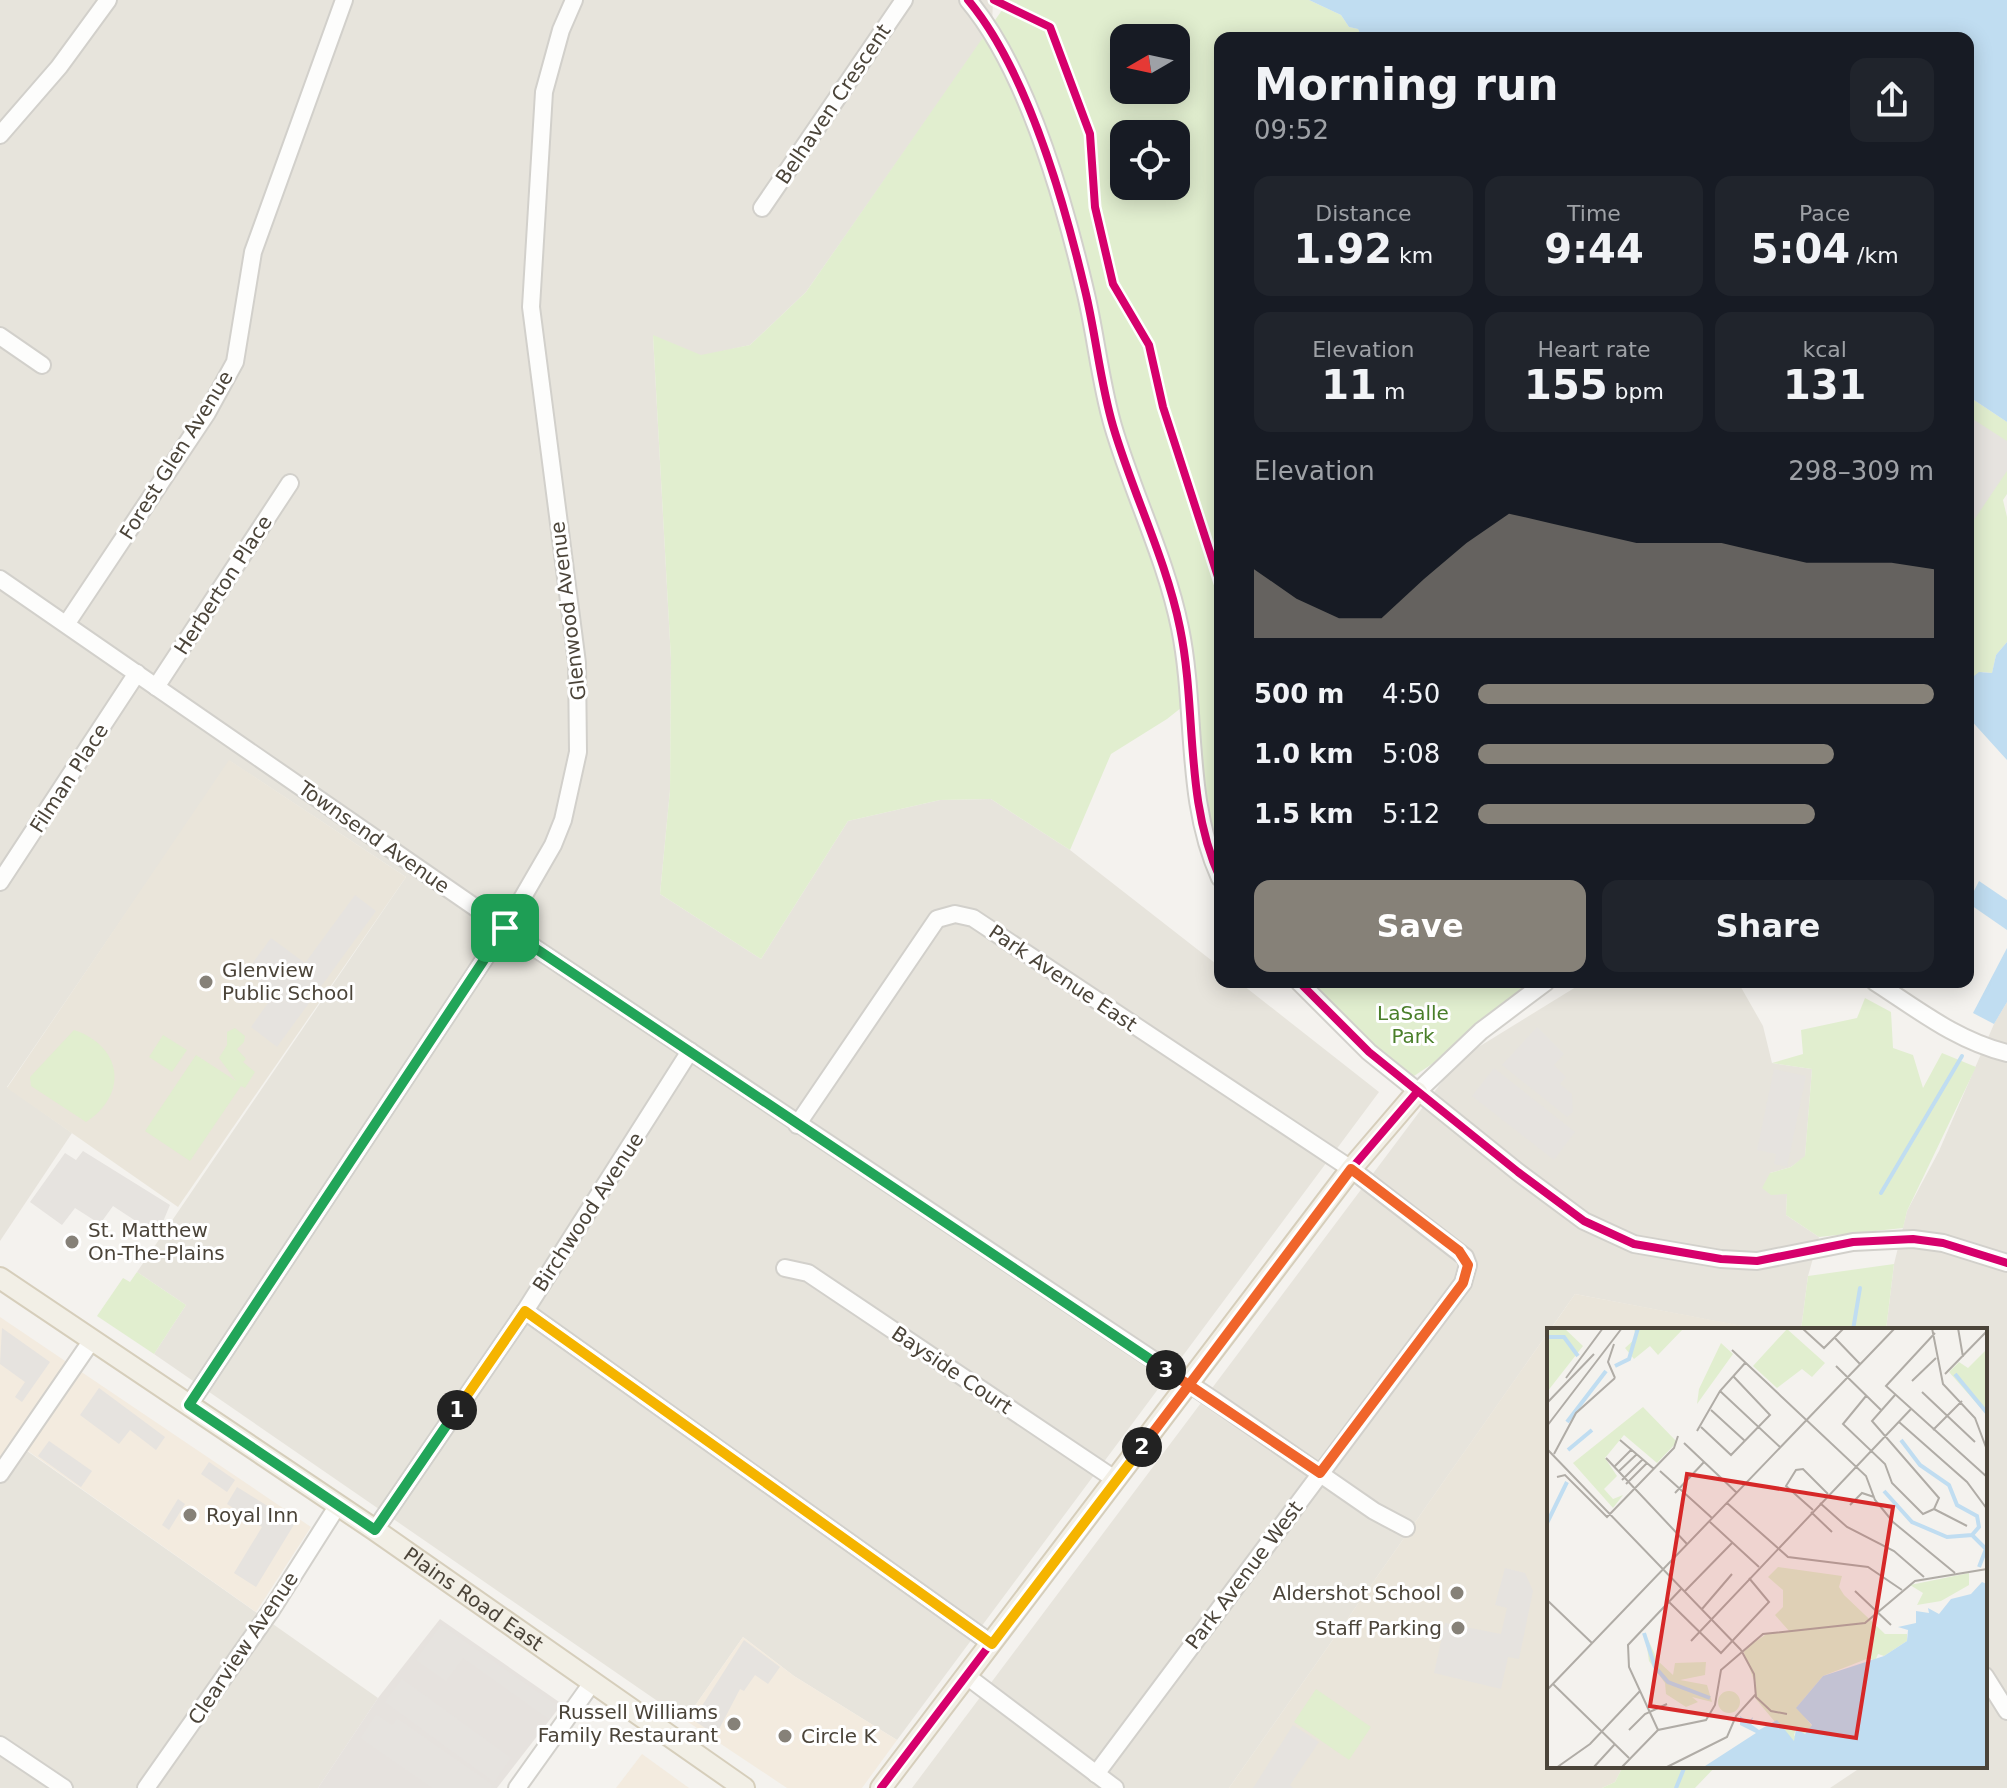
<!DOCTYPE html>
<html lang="en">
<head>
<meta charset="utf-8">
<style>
  body { margin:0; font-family:"DejaVu Sans",sans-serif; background:#20242c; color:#f1f3f6; height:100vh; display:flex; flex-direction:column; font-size:30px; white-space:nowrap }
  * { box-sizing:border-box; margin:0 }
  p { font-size:26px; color:#9ea1a6 }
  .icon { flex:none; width:44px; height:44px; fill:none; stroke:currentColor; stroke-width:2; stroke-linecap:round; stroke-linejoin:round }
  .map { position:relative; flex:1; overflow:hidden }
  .details { position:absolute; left:1214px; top:32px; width:760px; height:956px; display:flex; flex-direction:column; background:#171b24; border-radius:16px; box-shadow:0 4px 20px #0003 }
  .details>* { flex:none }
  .needle { width:52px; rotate:261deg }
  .controls { position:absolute; left:1110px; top:24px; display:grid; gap:16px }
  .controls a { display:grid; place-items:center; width:80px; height:80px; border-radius:16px; background:#171b24; box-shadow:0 4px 20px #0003; font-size:40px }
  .pin { position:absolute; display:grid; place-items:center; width:68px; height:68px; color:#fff; margin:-34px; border-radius:16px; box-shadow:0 4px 12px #0006 }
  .km { position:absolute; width:40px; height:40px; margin:-20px; border-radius:50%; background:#222; color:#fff; font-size:22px; line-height:40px; text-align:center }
  .round { display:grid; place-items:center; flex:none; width:84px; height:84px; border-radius:16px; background:#20242c }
  .summary { display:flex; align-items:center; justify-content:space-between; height:136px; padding:0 40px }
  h1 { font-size:44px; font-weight:700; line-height:60px }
  .figures { display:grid; grid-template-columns:repeat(3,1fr); gap:12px; height:136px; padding:8px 40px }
  .figures div { display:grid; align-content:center; border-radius:16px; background:#20242c; text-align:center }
  .figures b { font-size:40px; font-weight:700 }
  .figures small { font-size:22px; font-weight:400 }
  .figures p { font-size:22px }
  .chart { height:224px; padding:16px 40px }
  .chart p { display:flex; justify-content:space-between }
  .chart svg { width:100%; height:144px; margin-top:8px; fill:#868178; opacity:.7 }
  .button { display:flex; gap:16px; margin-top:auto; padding:16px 40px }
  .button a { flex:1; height:92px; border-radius:16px; background:#868178; color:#fff; font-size:32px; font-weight:700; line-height:92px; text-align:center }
  .button a+a { background:#20242c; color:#f1f3f6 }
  ul { padding:0 40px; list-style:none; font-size:26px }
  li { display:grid; grid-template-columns:128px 96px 1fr; align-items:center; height:60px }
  li i { height:20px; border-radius:10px; background:#868178 }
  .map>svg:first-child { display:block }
  .residential { fill:#e7e4dc }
  .commercial { fill:#f3ebdf }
  .industrial { fill:#e6e2de }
  .education { fill:#eae5da }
  .green { fill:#e1eecf; fill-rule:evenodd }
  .parking { fill:#e6e3df }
  .water { fill:#c0ddf1 }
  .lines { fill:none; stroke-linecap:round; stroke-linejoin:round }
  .stream { stroke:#c0ddf1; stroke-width:4 }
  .minor-casing { stroke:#d2d0cb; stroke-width:20 }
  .major-casing { stroke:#d6cebb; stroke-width:24 }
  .minor { stroke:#fdfdfc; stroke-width:16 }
  .major { stroke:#f2efe6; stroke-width:20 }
  .cycleway-casing { stroke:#fff; stroke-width:13 }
  .cycleway { stroke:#d6006c; stroke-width:8 }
  .split-1-casing { stroke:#fff; stroke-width:16 }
  .split-2-casing { stroke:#fff; stroke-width:16 }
  .split-3-casing { stroke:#fff; stroke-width:16 }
  .split-4-casing { stroke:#fff; stroke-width:16 }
  .split-1 { stroke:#22a559; stroke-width:10 }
  .split-2 { stroke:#f5b400; stroke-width:10 }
  .split-3 { stroke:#f0652b; stroke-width:10 }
  .split-4 { stroke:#22a559; stroke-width:10 }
  .poi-dot { fill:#868178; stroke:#fff; stroke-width:3 }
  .labels { text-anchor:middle; stroke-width:6; stroke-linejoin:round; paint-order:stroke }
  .street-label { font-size:20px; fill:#4b4439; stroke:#fff }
  .poi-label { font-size:20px; fill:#4b4439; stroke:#fff; text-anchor:start }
  .park-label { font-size:20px; fill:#4a7f2a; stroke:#fff }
  .inset-river { fill:none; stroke:#c0ddf1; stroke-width:4 }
  .inset-road { fill:none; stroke:#b0aca6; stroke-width:2 }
  .view { fill:#d62828; fill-opacity:0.15; stroke:#d62828; stroke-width:4 }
  .inset-edge { fill:none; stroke:#4b4439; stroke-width:4 }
</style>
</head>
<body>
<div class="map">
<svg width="2007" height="1788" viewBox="0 0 2007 1788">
  <rect width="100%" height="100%" fill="#f4f2ee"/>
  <!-- residential -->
  <g class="residential">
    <path d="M0 0H993L992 26 806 292 750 345 701 356 653 336 671 659 670 790 660 894 761 959 848 821 940 800 991 799 1070 850 1220 967V982H1239L1379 1092 897 1740 794 1676 743 1637 685 1720 154 1354 186 1305 137 1272 406 877 230 761 7 1087 72 1133 0 1241Z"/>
    <path d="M1584 982H1738L1763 1026 1772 1063 1812 1069 1805 1157 1791 1167 1770 1173 1787 1194 1786 1215 1819 1237 1808 1276 1801 1330H1762L1575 1294 1229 1788H912L1459 1059Z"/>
    <path d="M2007 1002V1788H1830L1863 1766H1985V1330H1886L1894 1264 1907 1211 1939 1151 1994 1024Z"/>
    <path d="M27 1451 378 1698 318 1788H0V1469Z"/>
  </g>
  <!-- commercial -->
  <g class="commercial">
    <path d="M0 1317 311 1527 256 1612 28 1451 11 1475 0 1469Z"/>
    <path d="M743 1637 794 1676 897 1740 862 1788H787L685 1720Z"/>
    <path d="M642 1754 689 1788H616Z"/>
  </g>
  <!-- industrial -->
  <path class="industrial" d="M440 1619 562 1704 497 1788H318L378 1698Z"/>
  <!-- education -->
  <g class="education">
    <path d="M229 760 406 877 178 1207 7 1088Z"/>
    <path d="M1575 1294 1754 1328V1330H1550Z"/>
    <path d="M1549 1331V1766H1623L1615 1782 1602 1788H1229Z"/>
  </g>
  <!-- green -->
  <g class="green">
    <path d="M1009 0H1309L1341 15 1349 27 1358 29 1362 38H1220V860L1206 806 1196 696 1167 719 1111 754 1070 850 991 799 940 800 848 821 761 959 660 894 670 790 671 659 653 335 701 355 750 345 806 292ZM1124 38H1176V90H1124ZM1124 134H1176V186H1124Z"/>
    <path d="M1968 396 2007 422V494L2003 500 2007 517V642L1996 655 1992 673 1983 672 1968 681Z"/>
    <path d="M1311 982H1534L1441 1058 1414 1076 1373 1048Z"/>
    <path d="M1865 998 1891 1012 1893 1048 1913 1055 1923 1088 1942 1053 1976 1067 1907 1211 1903 1228 1819 1237 1786 1215 1787 1194 1771 1195 1762 1188 1770 1173 1791 1167 1805 1156 1812 1069 1772 1063 1803 1054 1801 1030 1857 1018Z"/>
    <path d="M235 1028 245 1036 244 1042 237 1049 246 1059 243 1062 255 1072 245 1088 241 1086 190 1161 145 1131 196 1055 236 1081 219 1058 227 1045V1032Z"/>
    <path d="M74 1030C122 1046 129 1094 86 1122L31 1086 30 1077Z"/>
    <path d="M163 1035 187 1050 172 1072 149 1057Z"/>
    <path d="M1894 1264 1886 1330H1801L1808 1276Z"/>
    <path d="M137 1272 186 1305 154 1354 97 1316 123 1278 130 1282Z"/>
    <path d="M1316 1689 1371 1727 1349 1760 1294 1722Z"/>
    <path d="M1623 1766H1716L1695 1788H1602L1615 1782Z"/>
  </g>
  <!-- parking -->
  <g class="parking">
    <path d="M1968 416 2007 441V471L1970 526Z"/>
    <path d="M355 895 376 911 277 1047 251 1027 275 993 246 972 271 938 305 963Z"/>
    <path d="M1537 1027 1564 1054 1554 1065 1566 1077 1560 1084 1572 1094 1573 1112 1567 1117 1502 1065Z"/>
    <path d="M1494 1068 1575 1132 1554 1160 1472 1096Z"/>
    <path d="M1774 1069 1806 1076 1787 1167 1774 1164 1776 1154 1757 1150Z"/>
    <path d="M83 1151 170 1205 162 1224 155 1225 151 1231 113 1206 100 1224 75 1208 62 1225 30 1202 65 1153 76 1160Z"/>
    <path d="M2 1328 50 1362 22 1402 15 1397 25 1382 0 1364Z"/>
    <path d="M99 1388 165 1437 156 1450 130 1430 119 1444 80 1415Z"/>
    <path d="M49 1441 92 1471 81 1487 38 1456Z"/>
    <path d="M209 1462 235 1480 227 1492 201 1474Z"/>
    <path d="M237 1487 295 1523 256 1587 234 1573 262 1527 227 1504Z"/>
    <path d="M178 1499 185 1504 169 1530 162 1525Z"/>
    <path d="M1505 1568 1525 1573 1533 1591 1519 1659 1508 1657 1501 1689 1434 1673 1445 1623 1501 1634 1507 1608 1495 1605Z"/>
    <path d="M441 1625 558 1706 549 1719 463 1658 446 1681 416 1660Z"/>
    <path d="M744 1640 780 1667 768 1684 755 1675 744 1691 740 1689 716 1735 693 1720Z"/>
    <path d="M402 1679 511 1758 494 1782 385 1702Z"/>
    <path d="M376 1714 392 1725 397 1718 493 1785 491 1788H432L360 1738Z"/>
    <path d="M1293 1725 1319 1742 1290 1785 1293 1788H1253Z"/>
  </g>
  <!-- water -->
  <g class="water">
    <path d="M1309 0H2007V422L1968 396V38H1362L1358 29 1349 27 1341 15Z"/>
    <path d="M2007 642V760L1968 717V681L1979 672 1992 673 1996 655Z"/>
    <path d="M1979 881 2007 900V930L1968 903Z"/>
    <path d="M2007 948V1002L1994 1024 1973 1013Z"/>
  </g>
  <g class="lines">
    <!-- stream -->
    <g class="stream">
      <path d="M1881 1193 1962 1056"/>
      <path d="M1853 1330 1860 1288"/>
      <path d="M1676 1788 1685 1766"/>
    </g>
    <!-- minor casing -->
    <g class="minor-casing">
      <g id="minor">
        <path d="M968 0C1027 70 1064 201 1085 290 1096 335 1100 382 1113 426 1133 494 1166 559 1180 628 1197 711 1184 799 1220 878"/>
        <path d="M0 135 59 67 108 0"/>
        <path d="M762 208 904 0"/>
        <path d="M0 336 42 365"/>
        <path d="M0 579 505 928 1215 1401 1374 1511 1406 1528"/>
        <path d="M67 623 207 413 235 362 253 252 344 0"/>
        <path d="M156 687 290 483"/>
        <path d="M0 882 137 673"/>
        <path d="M1299 982 1369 1052 1518 1172 1584 1221 1634 1244 1721 1259 1757 1261 1853 1242 1913 1239 1943 1243 2007 1263"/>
        <path d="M1875 982C1917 1009 1957 1041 2007 1053"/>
        <path d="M1417 1092 1481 1031 1546 982"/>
        <path d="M797 1125 937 919 955 914 973 918 1351 1169 1465 1257 1468 1265 1463 1283 1096 1774"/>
        <path d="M785 1268 808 1273 1116 1480"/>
        <path d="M525 1311 992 1644"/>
        <path d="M189 1405 505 928 553 845 563 820 578 752 577 663 531 307 544 92 561 30 574 0"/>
        <path d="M0 1474 92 1340"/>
        <path d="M375 1530 525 1311 690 1051"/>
        <path d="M1985 1676 2007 1711"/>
        <path d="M968 1677 1115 1788"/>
        <path d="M0 1745 64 1788"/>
        <path d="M146 1788 272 1609 338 1505"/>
        <path d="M517 1788 592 1683"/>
      </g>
    </g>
    <!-- major casing -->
    <g class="major-casing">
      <g id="major">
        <path id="s1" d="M0 1278 375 1530 744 1788"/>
        <path d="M881 1788 1351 1169 1417 1092"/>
      </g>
    </g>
    <!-- minor -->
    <use href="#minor" class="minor"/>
    <!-- major -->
    <use href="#major" class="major"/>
    <!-- cycleway casing -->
    <g class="cycleway-casing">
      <g id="cycleway">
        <path d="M968 0C1027 70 1064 201 1085 290 1096 335 1100 382 1113 426 1133 494 1166 559 1180 628 1197 711 1184 799 1220 878"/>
        <path d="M994 0 1050 27 1090 134 1095 207 1113 284 1149 345 1163 407 1220 583"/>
        <path d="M1299 982 1369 1052 1518 1172 1584 1221 1634 1244 1721 1259 1757 1261 1853 1242 1913 1239 1943 1243 2007 1263"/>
        <path d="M881 1788 1351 1169 1417 1092"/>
      </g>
    </g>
    <!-- cycleway -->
    <use href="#cycleway" class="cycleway"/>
  </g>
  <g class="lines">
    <!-- split-1 casing -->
    <g class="split-1-casing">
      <path id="split-1" d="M457 1410 375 1530 189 1405 505 928"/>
    </g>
    <!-- split-2 casing -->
    <g class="split-2-casing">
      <path id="split-2" d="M457 1410 525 1311 992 1644 1142 1447"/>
    </g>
    <!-- split-3 casing -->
    <g class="split-3-casing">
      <path id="split-3" d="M1142 1447 1189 1385 1320 1473 1463 1283 1468 1265 1459 1251 1351 1169 1189 1385 1166 1370"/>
    </g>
    <!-- split-4 casing -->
    <g class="split-4-casing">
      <path id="split-4" d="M505 928 1166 1370"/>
    </g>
    <!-- split-1 -->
    <use href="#split-1" class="split-1"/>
    <!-- split-2 -->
    <use href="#split-2" class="split-2"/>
    <!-- split-3 -->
    <use href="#split-3" class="split-3"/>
    <!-- split-4 -->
    <use href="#split-4" class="split-4"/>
  </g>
  <!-- markers -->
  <g class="poi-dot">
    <circle cx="206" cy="982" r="8"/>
    <circle cx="72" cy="1242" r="8"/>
    <circle cx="190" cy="1515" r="8"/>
    <circle cx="1457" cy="1593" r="8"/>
    <circle cx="1458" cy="1628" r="8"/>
    <circle cx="734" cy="1724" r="8"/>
    <circle cx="785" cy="1736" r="8"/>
  </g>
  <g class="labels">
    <!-- street labels -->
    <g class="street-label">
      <text transform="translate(833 104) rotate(-56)" y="7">Belhaven Crescent</text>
      <text transform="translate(176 455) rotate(-58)" y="7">Forest Glen Avenue</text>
      <text transform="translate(223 585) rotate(-57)" y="7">Herberton Place</text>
      <text transform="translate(568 611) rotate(-97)" y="7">Glenwood Avenue</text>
      <text transform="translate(69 778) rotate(-57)" y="7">Filman Place</text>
      <text transform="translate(374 837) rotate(35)" y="7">Townsend Avenue</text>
      <text transform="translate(1063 978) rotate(34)" y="7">Park Avenue East</text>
      <text transform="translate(588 1212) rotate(-57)" y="7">Birchwood Avenue</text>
      <text transform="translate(952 1370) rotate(34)" y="7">Bayside Court</text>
      <text transform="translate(1244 1575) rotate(-53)" y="7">Park Avenue West</text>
      <text dy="7" stroke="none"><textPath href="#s1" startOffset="572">Plains Road East</textPath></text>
      <text transform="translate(243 1648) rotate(-56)" y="7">Clearview Avenue</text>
    </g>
    <!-- poi labels -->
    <g class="poi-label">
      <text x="222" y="977">Glenview<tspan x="222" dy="23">Public School</tspan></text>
      <text x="88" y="1237">St. Matthew<tspan x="88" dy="23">On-The-Plains</tspan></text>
      <text x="206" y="1522">Royal Inn</text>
      <text x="1441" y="1600" text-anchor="end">Aldershot School</text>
      <text x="1442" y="1635" text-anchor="end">Staff Parking</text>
      <text x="718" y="1719" text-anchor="end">Russell Williams<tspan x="718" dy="23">Family Restaurant</tspan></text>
      <text x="801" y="1743">Circle K</text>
    </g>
    <!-- park labels -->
    <g class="park-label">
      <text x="1413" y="1020">LaSalle<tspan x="1413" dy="23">Park</tspan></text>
    </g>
  </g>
  <!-- overview -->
  <g transform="translate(1547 1328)">
    <rect width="440" height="440" fill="#f4f2ee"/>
    <path d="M0 0H17L36 18 0 64ZM87 0H137L111 27 103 18 87 31 78 20 89 10ZM240 1 278 35 265 49 255 41 230 60 206 38ZM174 15 186 26 150 76 152 61ZM440 21V87L402 44 412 34 421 40ZM96 79 130 114 110 135 77 107 58 130 70 148 57 161 66 171 76 167 66 180 26 135ZM231 239 295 248 292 259 297 267 338 306H360V313L337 328 331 326 328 333 322 330 276 348 250 379 265 398 257 406 249 401 247 407 266 431 258 430 208 370 209 358 196 322 221 305 243 304 228 287 236 279V262L221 249ZM422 245V257L394 273 370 277 376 265 363 257ZM98 305 111 333 126 347 128 335 159 334 158 347 133 352 160 357 165 374 145 369 151 374 139 379 119 366 118 355 102 333ZM171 374a11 11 0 1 1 22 0a11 11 0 1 1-22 0Z" fill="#e1eecf"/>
    <path d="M435 254 440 256V440H155L209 405 193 397V388L201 394 206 389 204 396 212 402 230 392 247 413 249 401 258 406 265 397 249 380 276 348 337 328 360 313 361 302 351 299 369 295V283L382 285 381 280 392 286 404 271 424 266Z" fill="#c0ddf1"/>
    <path class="inset-river" d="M0 9H17L31 28M68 38 82 31 91 0M408 46 440 85M20 94 59 43M21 122 45 102M337 163 365 194 400 209 425 207 432 199 430 188 410 177 402 157 373 137 354 112M0 195 20 154M426 208 439 221 432 239M97 305 108 339 121 354 163 370"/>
    <path class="inset-road" d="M255 0 277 20 297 0M385 0 396 56 428 90 440 122M411 0 416 29M388 5 339 58 440 149M288 10 313 36M67 16 61 34 68 50M185 22 319 148 328 172 346 194 408 245M289 38 334 82M398 46 440 3M19 50 56 0M365 53 389 30M173 63 233 119M375 64 428 114M348 67 325 93 392 170 387 181M319 68 296 96 338 136 345 155 376 186 387 181M0 75 47 26M164 82 198 113M352 94 420 154 440 181M0 98 75 0M154 99 184 127 223 87 186 48M386 102 415 73M150 103 173 63 199 34M73 112 107 141M137 115 190 165M0 121 194 322M7 126 29 85 68 50M59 130 140 216M68 138 85 121M113 143 165 190M71 144 90 126M10 149 18 147 60 189 127 120 131 108M75 152 96 131M79 156 100 135M128 165 157 134M180 175 241 229 321 239 355 262M273 175 300 199 347 223 377 249M303 177 315 165 327 169M387 181 420 198M266 182 239 158 249 142 256 141 281 166M264 184 285 204M163 194 212 239M138 263 185 215M308 263 344 297M0 272 45 315M121 273 174 325 222 274 202 250M155 281 185 246M144 313 364 81M194 322 207 346 209 369 224 383 240 386M6 356 82 430M0 362 348 0M82 402 98 386 120 376M111 402 82 339 81 317 135 260M9 440 43 416 93 363M46 440 68 416M74 440 111 402 159 392 168 377 174 342 216 306 318 295 368 253 440 241M118 440 180 409 189 388 209 366"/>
    <path class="view" d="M140 146 346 179 309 410 103 378Z"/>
    <rect width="440" height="440" class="inset-edge"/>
  </g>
</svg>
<div class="controls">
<a><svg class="needle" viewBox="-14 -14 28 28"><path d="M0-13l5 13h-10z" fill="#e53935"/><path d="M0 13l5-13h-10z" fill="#9ea1a6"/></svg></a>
<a><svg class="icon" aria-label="locate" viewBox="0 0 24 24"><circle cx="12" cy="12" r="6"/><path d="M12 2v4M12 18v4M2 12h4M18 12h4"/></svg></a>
</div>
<div class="pin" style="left:505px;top:928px;background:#1e9e55"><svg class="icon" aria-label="arrive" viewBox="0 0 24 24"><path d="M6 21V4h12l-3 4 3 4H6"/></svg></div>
<b class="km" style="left:457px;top:1410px">1</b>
<b class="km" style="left:1142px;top:1447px">2</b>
<b class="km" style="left:1166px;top:1370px">3</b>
<section class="details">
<div class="summary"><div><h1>Morning run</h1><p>09:52</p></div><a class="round"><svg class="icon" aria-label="share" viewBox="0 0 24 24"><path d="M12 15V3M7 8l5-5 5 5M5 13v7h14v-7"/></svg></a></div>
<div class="figures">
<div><p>Distance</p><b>1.92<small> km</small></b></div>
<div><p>Time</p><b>9:44</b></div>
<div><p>Pace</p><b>5:04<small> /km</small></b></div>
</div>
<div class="figures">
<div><p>Elevation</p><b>11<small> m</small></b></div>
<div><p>Heart rate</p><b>155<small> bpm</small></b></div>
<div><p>kcal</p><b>131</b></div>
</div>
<div class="chart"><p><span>Elevation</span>298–309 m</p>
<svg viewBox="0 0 160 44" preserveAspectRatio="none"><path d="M0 44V23L10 32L20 38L30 38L40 26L50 15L60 6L70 9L80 12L90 15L100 15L110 15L120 18L130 21L140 21L150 21L160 23V44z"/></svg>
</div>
<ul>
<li><b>500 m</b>4:50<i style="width:100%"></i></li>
<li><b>1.0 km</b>5:08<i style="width:78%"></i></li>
<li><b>1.5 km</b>5:12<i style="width:74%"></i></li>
</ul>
<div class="button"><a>Save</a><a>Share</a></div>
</section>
</div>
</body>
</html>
